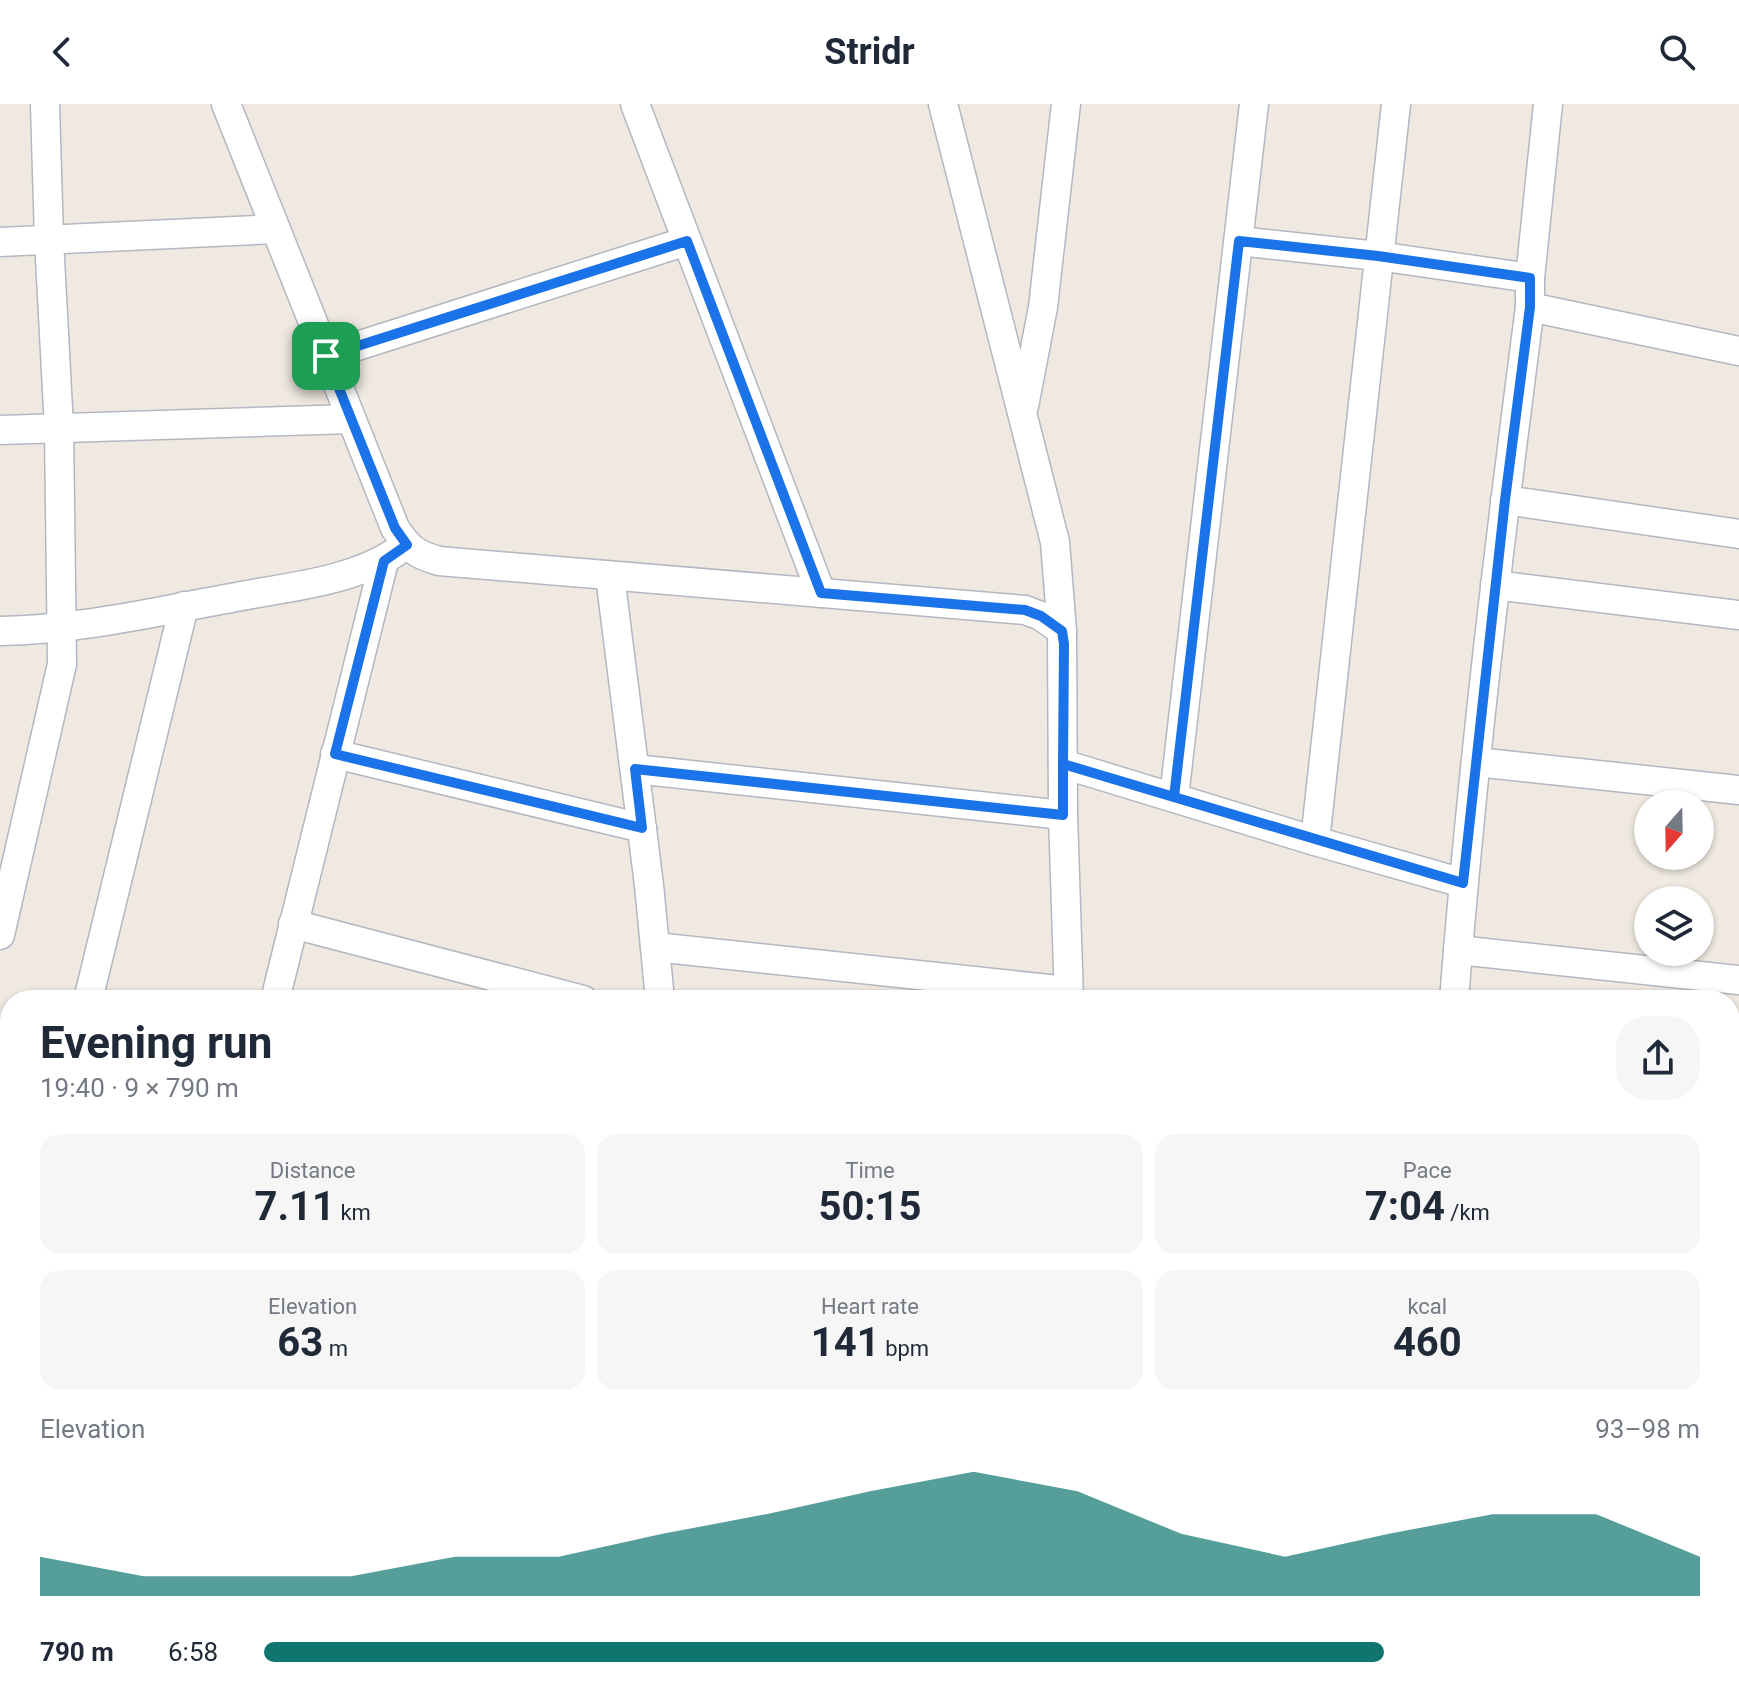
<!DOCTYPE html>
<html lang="en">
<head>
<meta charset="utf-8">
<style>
  body { margin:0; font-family:Roboto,sans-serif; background:#f6f6f7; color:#1f2937; height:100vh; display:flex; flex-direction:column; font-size:30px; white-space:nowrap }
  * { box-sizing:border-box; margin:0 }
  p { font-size:26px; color:#747a83 }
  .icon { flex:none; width:44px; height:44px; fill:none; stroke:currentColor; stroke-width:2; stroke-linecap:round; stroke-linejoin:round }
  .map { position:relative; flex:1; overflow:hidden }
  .sheet { position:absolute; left:0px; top:886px; width:1740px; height:710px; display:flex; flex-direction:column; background:#fff; border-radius:32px 32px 0 0; box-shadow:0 2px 6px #0004 }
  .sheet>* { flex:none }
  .needle { width:52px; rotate:200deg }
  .tools { position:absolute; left:1634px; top:686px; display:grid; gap:16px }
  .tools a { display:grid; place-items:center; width:80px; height:80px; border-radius:50%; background:#fff; box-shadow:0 2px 6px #0004; font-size:40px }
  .pin { position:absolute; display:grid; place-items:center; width:68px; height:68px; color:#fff; margin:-34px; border-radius:16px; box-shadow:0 4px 12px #0006 }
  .round { display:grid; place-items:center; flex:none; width:84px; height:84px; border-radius:32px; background:#f6f6f7 }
  .overview { display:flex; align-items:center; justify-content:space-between; height:136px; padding:0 40px }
  h1 { font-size:44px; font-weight:700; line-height:60px }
  .figures { display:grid; grid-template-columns:repeat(3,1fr); gap:12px; height:136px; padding:8px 40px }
  .figures div { display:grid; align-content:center; border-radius:20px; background:#f6f6f7; text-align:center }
  .figures b { font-size:40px; font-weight:700 }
  .figures small { font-size:22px; font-weight:400 }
  .figures p { font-size:22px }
  .chart { height:224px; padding:16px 40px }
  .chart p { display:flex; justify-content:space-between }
  .chart svg { width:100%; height:144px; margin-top:8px; fill:#0f766e; opacity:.7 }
  ul { padding:0 40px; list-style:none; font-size:26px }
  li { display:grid; grid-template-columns:128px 96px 1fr; align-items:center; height:60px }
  li i { height:20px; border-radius:10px; background:#0f766e }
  header { display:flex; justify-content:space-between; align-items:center; height:104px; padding:0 40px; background:#fff; font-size:36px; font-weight:700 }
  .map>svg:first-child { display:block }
  .industrial { fill:#e3e1e8 }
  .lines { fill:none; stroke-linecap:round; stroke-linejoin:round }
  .minor-casing { stroke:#b4b7c1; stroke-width:31 }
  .tertiary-casing { stroke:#b4b7c1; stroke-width:39 }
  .minor { stroke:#fff; stroke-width:28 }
  .tertiary { stroke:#fff; stroke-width:36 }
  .route-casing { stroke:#fff; stroke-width:16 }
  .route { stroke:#1a73e8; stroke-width:10 }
</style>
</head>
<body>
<header><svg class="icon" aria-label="back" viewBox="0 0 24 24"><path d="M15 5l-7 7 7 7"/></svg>Stridr<svg class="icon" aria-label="search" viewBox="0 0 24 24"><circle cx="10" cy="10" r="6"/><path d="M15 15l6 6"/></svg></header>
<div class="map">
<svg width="1739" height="1595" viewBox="0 0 1739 1595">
  <rect width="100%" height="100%" fill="#efe9e1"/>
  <!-- industrial -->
  <path class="industrial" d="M10 1281V1522L0 1526V1286Z"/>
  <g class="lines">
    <!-- minor casing -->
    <g class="minor-casing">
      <g id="minor">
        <path d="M226 0 395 424C409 445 415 450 439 457L1025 506 1041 512 1062 527 1063 711 1069 896"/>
        <path d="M635 0 821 489"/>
        <path d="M943 0 1055 438 1062 527"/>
        <path d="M1239 137 1378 152 1530 174"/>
        <path d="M0 138 276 125"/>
        <path d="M1530 203 1739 247"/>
        <path d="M326 252 687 137"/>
        <path d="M1024 302 1043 203 1066 0"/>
        <path d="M0 326 351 315"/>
        <path d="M1505 396 1739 430"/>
        <path d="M610 472 649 781 660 896"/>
        <path d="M1495 481 1739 511"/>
        <path d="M0 527C78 526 154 508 231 494 285 483 349 479 396 448"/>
        <path d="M335 650 642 724"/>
        <path d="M1476 658 1739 686"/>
        <path d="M1063 660 1315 737 1463 779"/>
        <path d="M635 665 1063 711"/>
        <path d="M1174 693 1254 0"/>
        <path d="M1315 737 1396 0"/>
        <path d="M293 820 583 896"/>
        <path d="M0 831 62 560 59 324 49 136 45 0"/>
        <path d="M655 843 1068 887"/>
        <path d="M1458 846 1739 876"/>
        <path d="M88 896 184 502"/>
        <path d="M275 896 384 457"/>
        <path d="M1454 896C1472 664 1500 433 1530 203V174L1548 0"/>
        <path d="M0 962 10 961"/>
        <path d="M1730 1065 1739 1066"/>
        <path d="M1095 1586 1097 1595"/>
        <path d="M1676 1586 1678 1595"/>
      </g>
    </g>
    <!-- tertiary casing -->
    <g class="tertiary-casing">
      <g id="tertiary">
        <path d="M1730 1341 1739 1337"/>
        <path d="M1730 1391 1739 1387"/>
        <path d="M1217 1595 1235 1586"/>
        <path d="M1326 1595 1344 1586"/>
      </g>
    </g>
    <!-- minor -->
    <use href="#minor" class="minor"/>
    <!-- tertiary -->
    <use href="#tertiary" class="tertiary"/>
  </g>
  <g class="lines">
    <!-- route casing -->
    <g class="route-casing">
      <path id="route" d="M326 252 395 424 407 441 384 457 335 650 642 724 635 665 1063 711V660L1463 779 1505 396 1530 203V174L1378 152 1239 137 1174 693 1063 660 1064 540 1062 527 1041 512 1025 506 821 489 687 137 326 252"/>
    </g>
    <!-- route -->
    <use href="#route" class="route"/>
  </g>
</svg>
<div class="tools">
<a><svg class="needle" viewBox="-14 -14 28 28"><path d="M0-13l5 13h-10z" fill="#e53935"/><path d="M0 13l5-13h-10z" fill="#747a83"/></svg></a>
<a><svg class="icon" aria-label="layers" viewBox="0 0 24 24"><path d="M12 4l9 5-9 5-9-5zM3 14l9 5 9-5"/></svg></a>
</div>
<div class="pin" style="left:326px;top:252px;background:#1e9e55"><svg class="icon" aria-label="arrive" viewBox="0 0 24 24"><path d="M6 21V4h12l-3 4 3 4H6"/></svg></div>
<section class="sheet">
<div class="overview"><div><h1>Evening run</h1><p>19:40 · 9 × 790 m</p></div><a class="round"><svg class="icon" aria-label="share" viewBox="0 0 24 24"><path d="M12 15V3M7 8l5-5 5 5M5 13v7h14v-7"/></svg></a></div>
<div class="figures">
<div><p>Distance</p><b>7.11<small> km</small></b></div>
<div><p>Time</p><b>50:15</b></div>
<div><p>Pace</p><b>7:04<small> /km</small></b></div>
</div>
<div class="figures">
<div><p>Elevation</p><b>63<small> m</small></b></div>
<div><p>Heart rate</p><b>141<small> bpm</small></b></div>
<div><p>kcal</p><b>460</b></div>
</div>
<div class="chart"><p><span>Elevation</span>93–98 m</p>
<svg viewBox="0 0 160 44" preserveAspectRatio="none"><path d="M0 44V32L10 38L20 38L30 38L40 32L50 32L60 25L70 19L80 12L90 6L100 12L110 25L120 32L130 25L140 19L150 19L160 32V44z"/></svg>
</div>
<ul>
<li><b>790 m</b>6:58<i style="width:78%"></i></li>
</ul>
</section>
</div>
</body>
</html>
